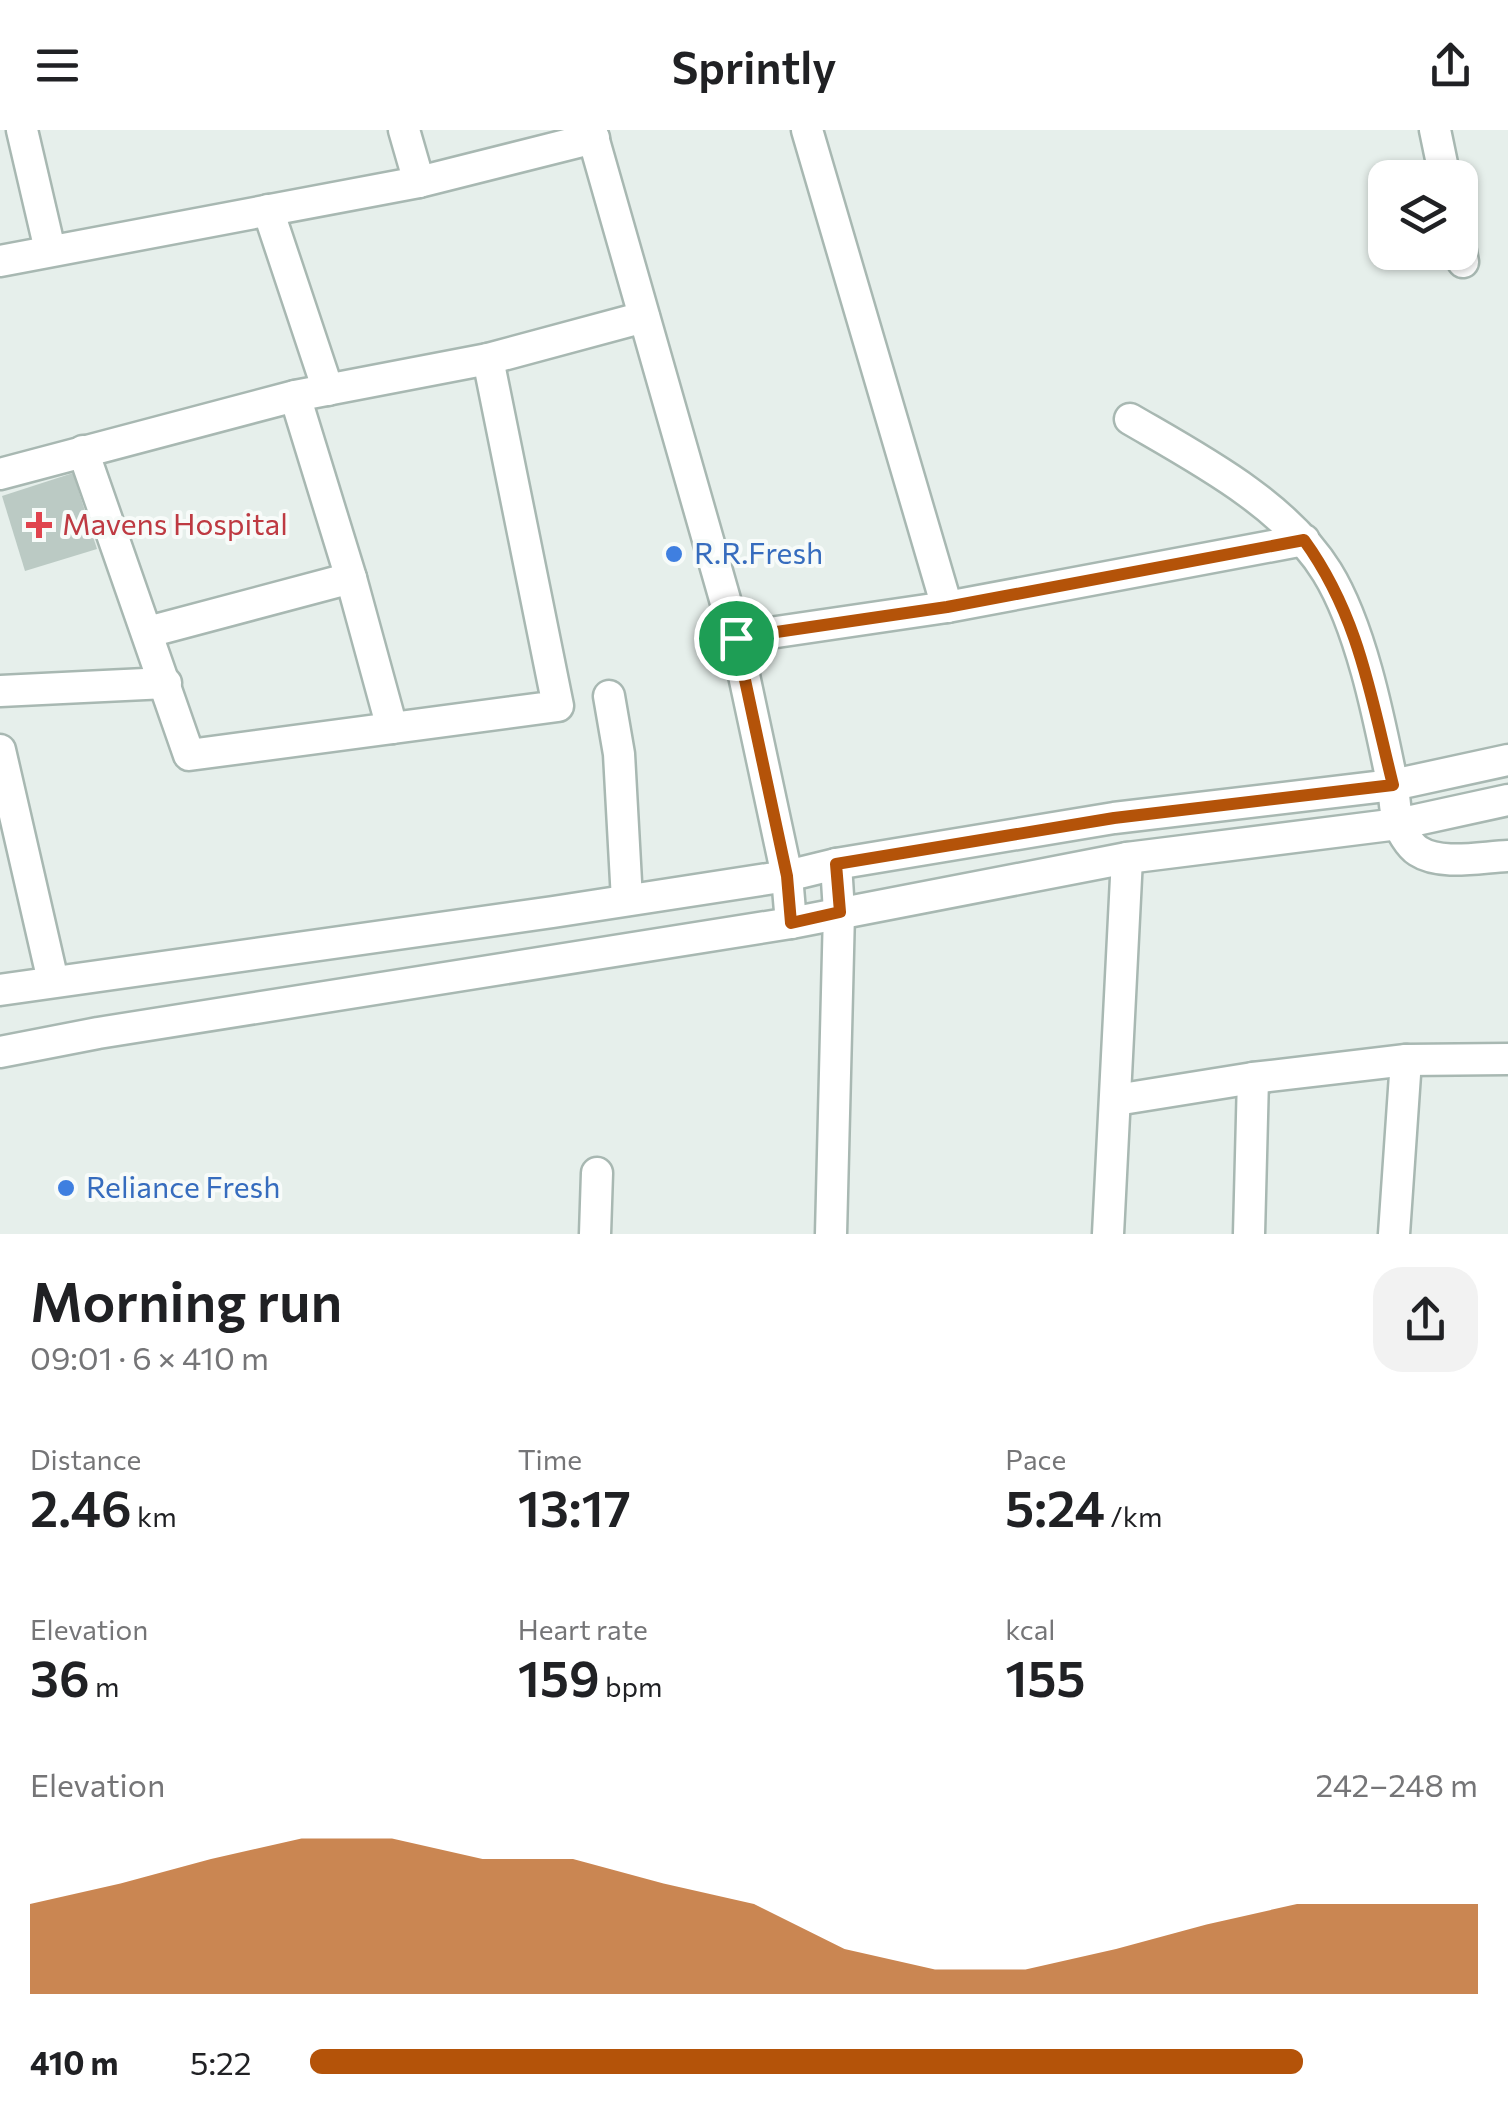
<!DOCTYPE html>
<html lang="en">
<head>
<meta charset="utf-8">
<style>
  body { margin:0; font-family:Commissioner,sans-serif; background:#f2f2f2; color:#202124; height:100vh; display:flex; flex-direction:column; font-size:38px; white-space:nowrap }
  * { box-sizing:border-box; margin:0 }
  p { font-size:32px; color:#757577 }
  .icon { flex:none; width:55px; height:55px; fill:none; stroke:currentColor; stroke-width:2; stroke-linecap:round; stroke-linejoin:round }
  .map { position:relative; height:1104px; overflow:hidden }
  .drawer { display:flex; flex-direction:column; background:#fff; flex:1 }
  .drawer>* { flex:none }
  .fabs { position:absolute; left:1368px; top:30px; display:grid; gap:20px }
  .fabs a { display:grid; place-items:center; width:110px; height:110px; border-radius:20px; background:#fff; box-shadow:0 2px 8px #0004; font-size:50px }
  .pin { position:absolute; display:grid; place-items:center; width:85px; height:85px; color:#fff; margin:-42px; border:5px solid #fff; border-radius:50%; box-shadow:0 2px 10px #0007 }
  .round { display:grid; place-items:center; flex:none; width:105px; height:105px; border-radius:30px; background:#f2f2f2 }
  .head { display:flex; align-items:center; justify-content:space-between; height:170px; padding:0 30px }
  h1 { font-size:55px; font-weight:600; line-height:75px }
  .metrics { display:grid; grid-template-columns:repeat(3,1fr); gap:15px; height:170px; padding:10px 30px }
  .metrics div { display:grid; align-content:center }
  .metrics b { font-size:50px; font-weight:600 }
  .metrics small { font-size:28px; font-weight:400 }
  .metrics p { font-size:28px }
  .chart { height:280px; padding:20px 30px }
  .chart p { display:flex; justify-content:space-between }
  .chart svg { width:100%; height:180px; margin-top:10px; fill:#b45309; opacity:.7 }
  ul { padding:0 30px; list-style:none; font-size:32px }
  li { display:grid; grid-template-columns:160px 120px 1fr; align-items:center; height:75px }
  li i { height:25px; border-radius:12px; background:#b45309 }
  header { display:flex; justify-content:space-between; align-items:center; height:130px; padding:0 30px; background:#fff; font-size:45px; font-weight:600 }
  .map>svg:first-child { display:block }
  .building { fill:#bbcac4 }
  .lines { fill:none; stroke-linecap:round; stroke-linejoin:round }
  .minor-casing { stroke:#a8b8b2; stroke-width:35 }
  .minor { stroke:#fff; stroke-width:30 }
  .route-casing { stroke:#fff; stroke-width:20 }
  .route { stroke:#b45309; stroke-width:12 }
  .health-dot { fill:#e0444e; stroke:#f7fbf9; stroke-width:4 }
  .shop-dot { fill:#3f7fe0; stroke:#f7fbf9; stroke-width:4 }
  .labels { text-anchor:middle; stroke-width:8; stroke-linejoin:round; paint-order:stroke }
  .health-label { font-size:30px; fill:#be3a42; stroke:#f7fbf9; text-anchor:start }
  .shop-label { font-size:30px; fill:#366cbe; stroke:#f7fbf9; text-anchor:start }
</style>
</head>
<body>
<header><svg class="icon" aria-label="menu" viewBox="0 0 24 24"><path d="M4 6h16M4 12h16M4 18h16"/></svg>Sprintly<svg class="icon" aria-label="share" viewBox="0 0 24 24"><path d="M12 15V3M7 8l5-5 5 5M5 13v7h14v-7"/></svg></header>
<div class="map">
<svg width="1508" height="1104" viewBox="0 0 1508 1104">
  <rect width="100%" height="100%" fill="#e6efeb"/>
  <!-- building -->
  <path class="building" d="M73 343 97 419 25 441 2 366Z"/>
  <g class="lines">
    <!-- minor casing -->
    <g class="minor-casing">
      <g id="minor">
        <path d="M22 0 50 120"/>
        <path d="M404 0 419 52"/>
        <path d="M591 0 736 508 787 746 791 793"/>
        <path d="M807 0 947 477"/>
        <path d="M1435 0 1445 48"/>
        <path d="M268 80 328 260"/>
        <path d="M1460 116 1463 132"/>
        <path d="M0 131 419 52 594 8"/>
        <path d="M295 266 351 448 392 598"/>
        <path d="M1130 289C1197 328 1285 374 1327 442 1361 497 1379 588 1392 652 1395 665 1394 678 1398 690 1400 700 1410 716 1418 721 1441 736 1481 727 1508 726"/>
        <path d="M83 321 189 625 558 576 488 229"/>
        <path d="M0 344 295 266 488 229 644 187"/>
        <path d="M148 502 351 448"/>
        <path d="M736 508 947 477 1304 410"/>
        <path d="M0 561 166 553"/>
        <path d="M609 566 619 624 627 770"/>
        <path d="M0 620 53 851"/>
        <path d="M0 860 553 782 787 746 836 734 1114 688 1393 655 1508 630"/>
        <path d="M0 922 98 903 791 793 1127 728 1398 694 1508 670"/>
        <path d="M1116 970 1253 948 1406 930 1508 929"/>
        <path d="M595 1104 597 1043"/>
        <path d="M831 1104 839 782 836 734"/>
        <path d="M1108 1104 1127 728"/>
        <path d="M1249 1104 1253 948"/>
        <path d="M1394 1104 1406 930"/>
      </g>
    </g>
    <!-- minor -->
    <use href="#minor" class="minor"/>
  </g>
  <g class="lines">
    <!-- route casing -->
    <g class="route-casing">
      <path id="route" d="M1304 410C1359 486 1371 567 1393 655L1114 688 836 734 840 782 791 793 787 746 736 508 947 477Z"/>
    </g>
    <!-- route -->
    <use href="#route" class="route"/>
  </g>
  <!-- markers -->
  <path class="health-dot" d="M34 380h10v10h10v10h-10v10h-10v-10h-10v-10h10z"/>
  <g class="shop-dot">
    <circle cx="674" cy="424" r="10"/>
    <circle cx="66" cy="1058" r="10"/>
  </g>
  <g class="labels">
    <!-- health labels -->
    <g class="health-label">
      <text x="62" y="405">Mavens Hospital</text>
    </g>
    <!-- shop labels -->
    <g class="shop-label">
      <text x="694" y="434">R.R.Fresh</text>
      <text x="86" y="1068">Reliance Fresh</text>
    </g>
  </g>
</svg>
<div class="fabs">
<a><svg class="icon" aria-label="layers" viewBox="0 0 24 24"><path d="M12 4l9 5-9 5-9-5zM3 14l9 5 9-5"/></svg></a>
</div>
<div class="pin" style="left:736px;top:508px;background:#1e9e55"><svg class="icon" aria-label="arrive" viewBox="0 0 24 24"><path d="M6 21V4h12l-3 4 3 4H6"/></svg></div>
</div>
<section class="drawer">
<div class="head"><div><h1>Morning run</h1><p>09:01 · 6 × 410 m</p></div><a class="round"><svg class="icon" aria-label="share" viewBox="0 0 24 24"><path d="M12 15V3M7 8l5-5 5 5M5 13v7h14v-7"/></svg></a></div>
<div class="metrics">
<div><p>Distance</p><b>2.46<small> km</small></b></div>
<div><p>Time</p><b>13:17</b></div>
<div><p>Pace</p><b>5:24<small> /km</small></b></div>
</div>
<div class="metrics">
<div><p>Elevation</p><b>36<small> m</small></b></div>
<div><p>Heart rate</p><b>159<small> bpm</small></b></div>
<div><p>kcal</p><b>155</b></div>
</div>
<div class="chart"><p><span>Elevation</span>242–248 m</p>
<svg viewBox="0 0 160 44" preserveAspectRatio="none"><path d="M0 44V22L10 17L20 11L30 6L40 6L50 11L60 11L70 17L80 22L90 33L100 38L110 38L120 33L130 27L140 22L150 22L160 22V44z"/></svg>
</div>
<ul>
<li><b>410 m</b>5:22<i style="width:85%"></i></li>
</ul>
</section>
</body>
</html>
